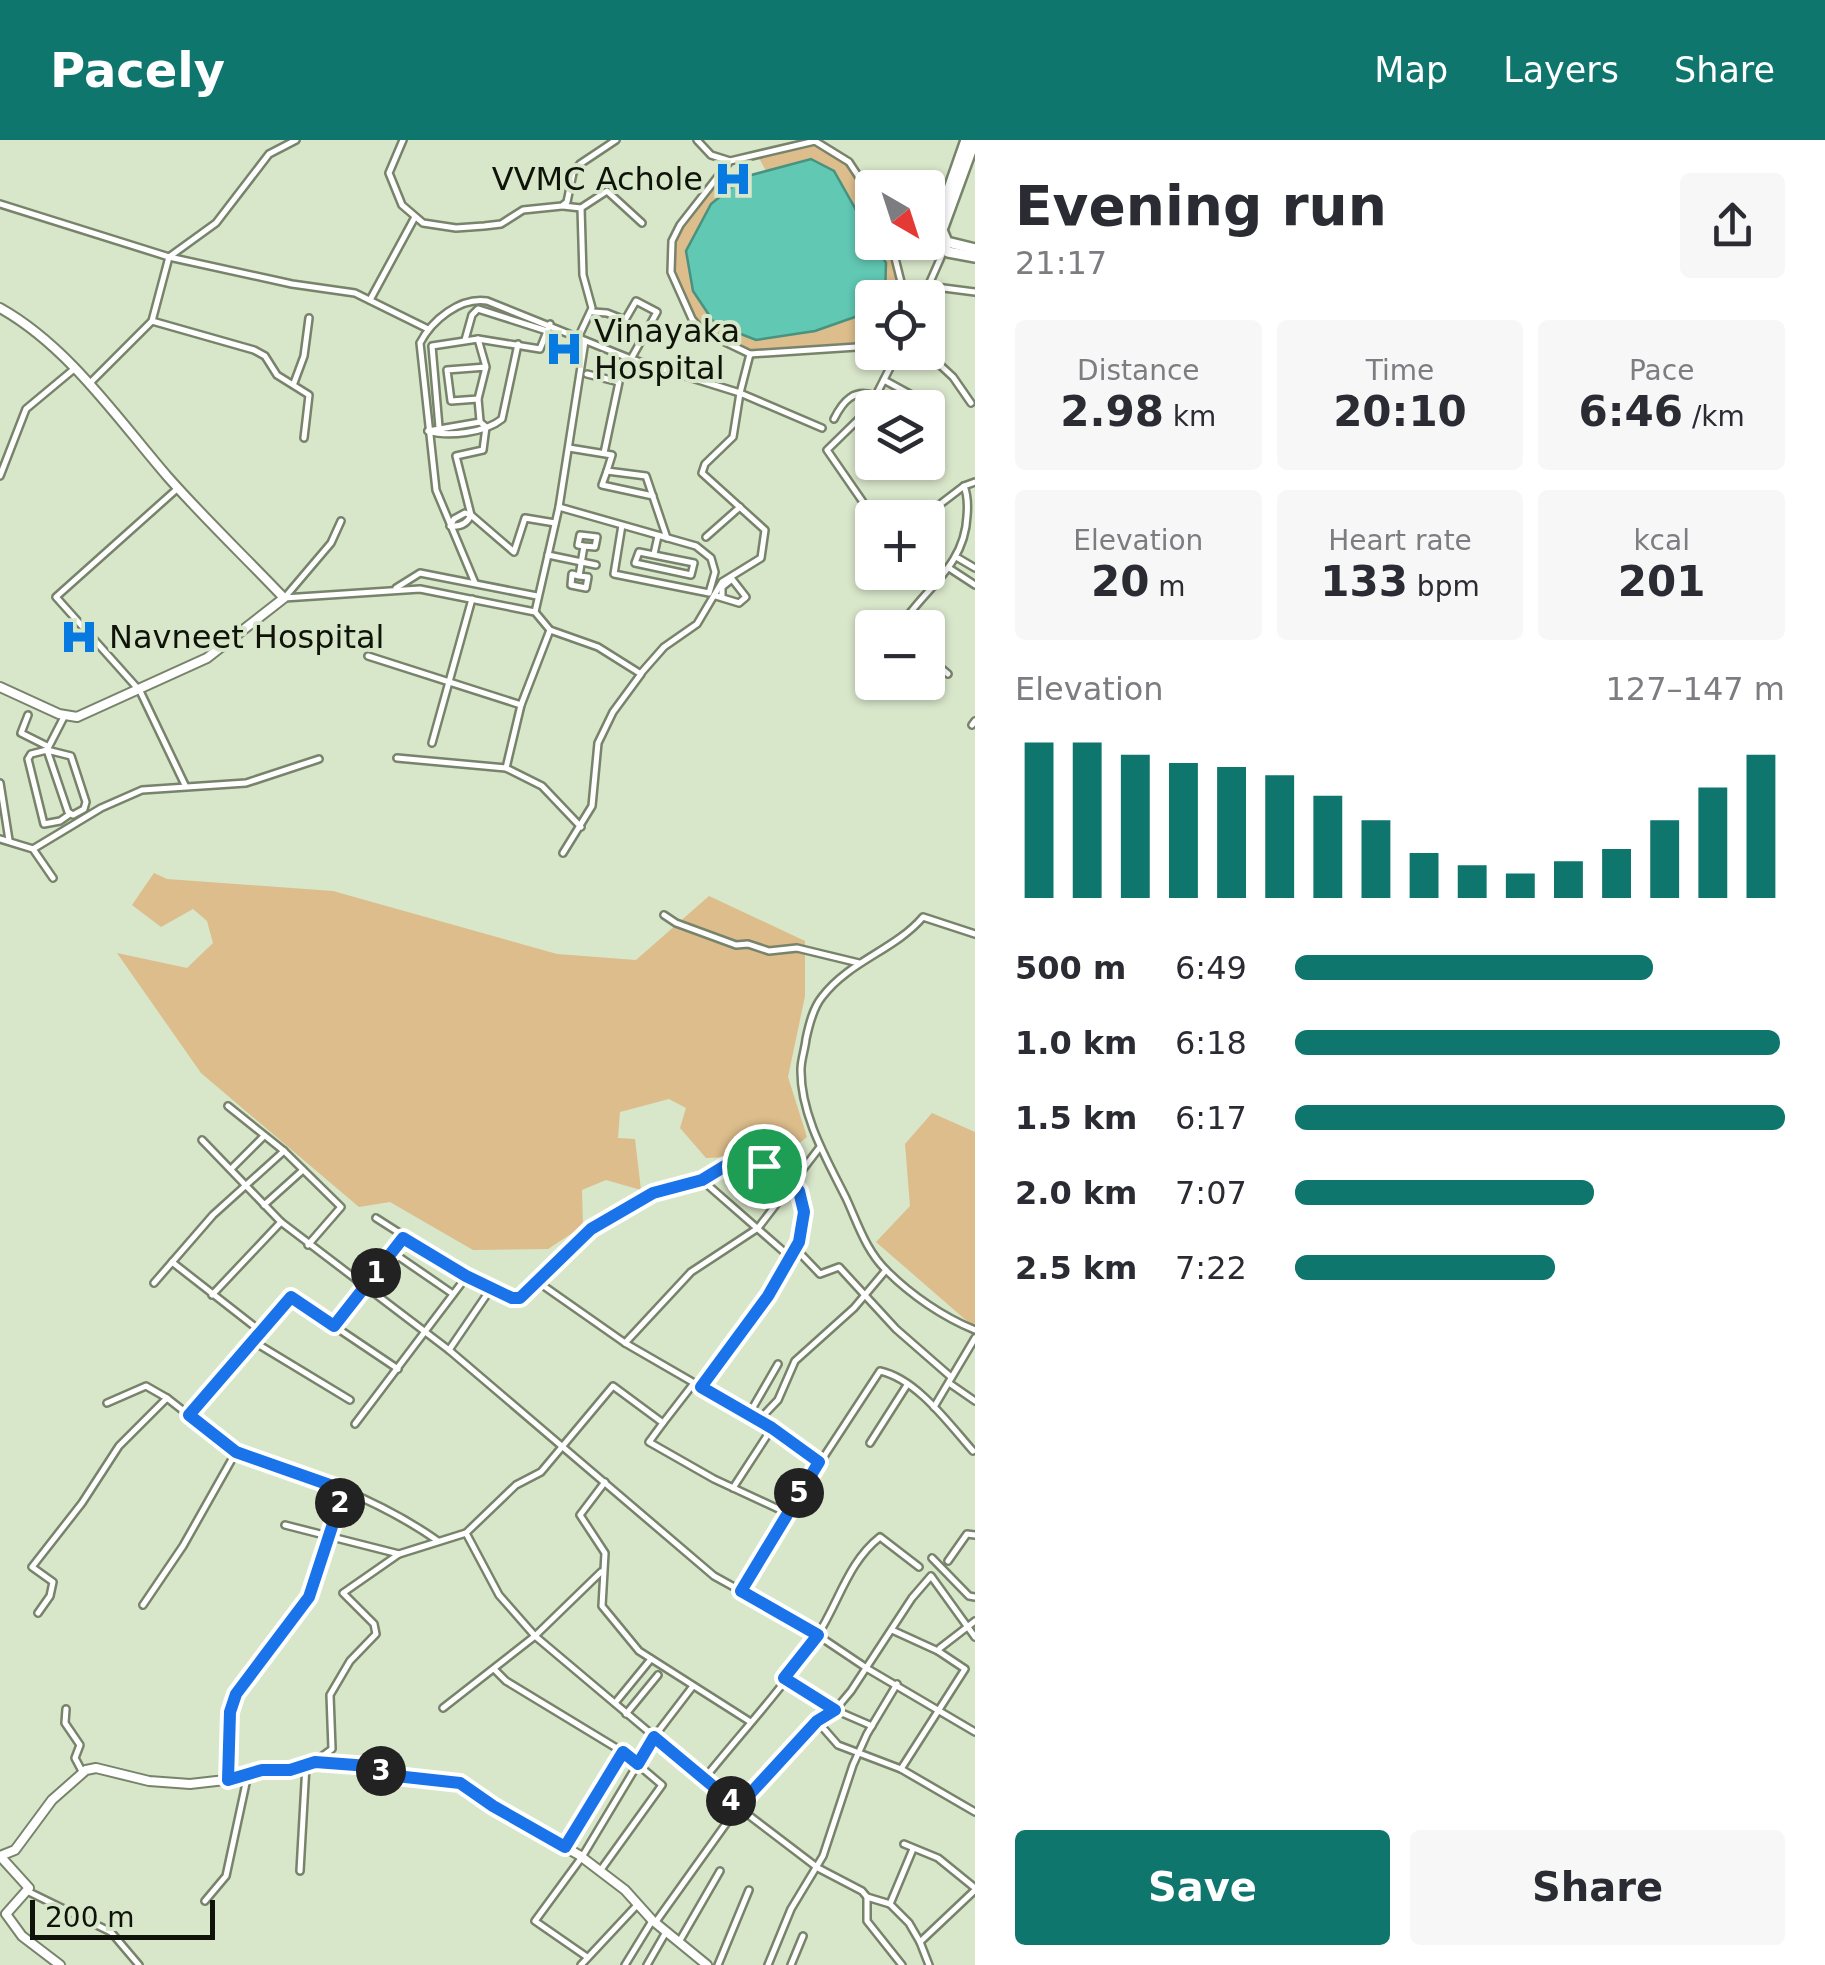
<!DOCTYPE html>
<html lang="en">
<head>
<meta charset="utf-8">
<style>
  body { margin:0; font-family:"DejaVu Sans",sans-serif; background:#f7f7f7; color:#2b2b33; height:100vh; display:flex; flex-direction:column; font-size:38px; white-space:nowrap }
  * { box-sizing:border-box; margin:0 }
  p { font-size:32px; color:#7c7c81 }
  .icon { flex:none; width:55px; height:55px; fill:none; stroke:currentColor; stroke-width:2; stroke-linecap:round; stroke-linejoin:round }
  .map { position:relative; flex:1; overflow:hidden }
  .panel { display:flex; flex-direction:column; background:#fff; width:850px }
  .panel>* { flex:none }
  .needle { width:65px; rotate:141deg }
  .controls { position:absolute; left:855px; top:30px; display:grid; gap:20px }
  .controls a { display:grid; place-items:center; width:90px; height:90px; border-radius:10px; background:#fff; box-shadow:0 2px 8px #0004; font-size:50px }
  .scale { position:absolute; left:30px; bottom:25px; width:185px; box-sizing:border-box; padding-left:10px; border:5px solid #0f130a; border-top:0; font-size:28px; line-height:35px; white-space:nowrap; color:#0f130a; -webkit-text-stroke:8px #d8e6ca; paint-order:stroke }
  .pin { position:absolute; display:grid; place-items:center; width:85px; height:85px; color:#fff; margin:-42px; border:5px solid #fff; border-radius:50%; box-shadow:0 2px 10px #0007 }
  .km { position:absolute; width:50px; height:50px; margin:-25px; border-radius:50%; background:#222; color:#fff; font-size:28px; line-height:50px; text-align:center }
  .round { display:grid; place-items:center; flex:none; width:105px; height:105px; border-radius:10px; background:#f7f7f7 }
  .headline { display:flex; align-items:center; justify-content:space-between; height:170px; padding:0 40px }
  h1 { font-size:55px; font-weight:700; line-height:75px }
  .metrics { display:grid; grid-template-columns:repeat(3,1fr); gap:15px; height:170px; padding:10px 40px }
  .metrics div { display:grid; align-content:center; border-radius:10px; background:#f7f7f7; text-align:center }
  .metrics b { font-size:42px; font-weight:700 }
  .metrics small { font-size:28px; font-weight:400 }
  .metrics p { font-size:28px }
  .chart { height:280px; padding:20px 40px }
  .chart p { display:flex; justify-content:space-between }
  .chart svg { width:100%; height:180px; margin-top:10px; stroke:#0f766e; stroke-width:6 }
  .button { display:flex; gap:20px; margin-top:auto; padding:20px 40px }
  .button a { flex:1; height:115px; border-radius:10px; background:#0f766e; color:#fff; font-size:40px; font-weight:700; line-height:115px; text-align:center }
  .button a+a { background:#f7f7f7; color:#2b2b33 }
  ul { padding:0 40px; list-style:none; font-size:32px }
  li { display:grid; grid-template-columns:160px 120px 1fr; align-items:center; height:75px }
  li i { height:25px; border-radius:12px; background:#0f766e }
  header { display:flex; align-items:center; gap:60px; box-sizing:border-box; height:140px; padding:0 50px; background:#0f766e; color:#fff }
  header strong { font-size:48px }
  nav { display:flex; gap:55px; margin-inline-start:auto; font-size:35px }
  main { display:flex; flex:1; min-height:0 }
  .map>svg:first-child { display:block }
  .green { fill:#dcbd8b }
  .water { fill:#61c8b3; stroke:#489280; stroke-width:2.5 }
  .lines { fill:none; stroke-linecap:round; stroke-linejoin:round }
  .street-casing { stroke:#77836a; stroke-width:10 }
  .secondary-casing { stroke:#77836a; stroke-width:12 }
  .primary-casing { stroke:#77836a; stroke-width:14 }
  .street { stroke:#fff; stroke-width:5 }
  .secondary { stroke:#fff; stroke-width:8 }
  .primary { stroke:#fff; stroke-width:9 }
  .route-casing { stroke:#fff; stroke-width:20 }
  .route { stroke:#1a73e8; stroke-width:12 }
  .labels { text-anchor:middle; stroke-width:8; stroke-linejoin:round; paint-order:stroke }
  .poi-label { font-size:32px; fill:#0f130a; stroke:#d8e6ca; text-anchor:start }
</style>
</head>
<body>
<header>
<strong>Pacely</strong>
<nav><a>Map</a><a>Layers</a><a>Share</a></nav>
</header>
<main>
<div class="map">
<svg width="975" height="1825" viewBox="0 0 975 1825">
  <rect width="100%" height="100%" fill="#d8e6ca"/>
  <!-- green -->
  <g class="green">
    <path d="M815 1 849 22 872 57V99L834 31 811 19 766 31 758 16Z"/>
    <path d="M719 38 727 51 711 64 756 200 815 191 872 170V206L750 214 714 199 692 179 671 132 672 101 680 85Z"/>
    <path d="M875 103H891L902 146 901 157H885L886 123Z"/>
    <path d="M154 733 167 739 333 751 557 814 636 820 709 756 805 801V856L788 937 807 997 785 1015 706 1018 680 988 686 968 669 959 620 972 618 998 635 999 641 1050 606 1040 582 1050 583 1086 548 1109 473 1110 390 1062 359 1067 201 933 117 813 187 828 213 803 207 781 193 769 161 787 132 765Z"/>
    <path d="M932 973 975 992V1188L876 1102 910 1066 905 1004Z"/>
  </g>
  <!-- water -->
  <path class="water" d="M811 19 834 31 886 123 885 157 872 158V171L815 191 756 200 715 184 693 151 686 111 711 64 744 37Z"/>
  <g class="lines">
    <!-- street casing -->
    <g class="street-casing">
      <g id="street">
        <path d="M403 0 389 33 402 65 423 83 456 88 484 86 501 84 523 70 562 66 567 62 573 33 580 24 616 0"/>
        <path d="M697 0 711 15 730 21"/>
        <path d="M872 57 849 22 815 1 730 21 680 85 672 101 671 132 692 179 702 191 750 214 872 206"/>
        <path d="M0 64 169 117 292 144 355 153 428 189"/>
        <path d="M563 66 581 68 607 51 642 83"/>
        <path d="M891 102 902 146 901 158"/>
        <path d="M928 146 975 152"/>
        <path d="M923 158 945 108"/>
        <path d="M370 160 415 77"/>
        <path d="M593 172 607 173 625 180 636 161 657 172 631 219"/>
        <path d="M152 181 254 210 265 216 277 235 309 255 304 298"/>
        <path d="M578 198 592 168 583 135 581 68"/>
        <path d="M478 199 486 227 478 259 451 261 447 230 486 227"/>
        <path d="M465 200 472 175 478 169 547 191"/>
        <path d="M926 212 953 237 971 263"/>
        <path d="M587 234 619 242 604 313"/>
        <path d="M884 240 917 258 919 268"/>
        <path d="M90 243 152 181 169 117 216 83 269 14 296 0"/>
        <path d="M294 243 304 216 309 178"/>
        <path d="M478 259 480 281"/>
        <path d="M834 279C843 261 854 248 875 256"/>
        <path d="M439 287 432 206 478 199 540 209 550 184"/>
        <path d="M486 287 483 310 456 316 471 375 514 412 525 378 555 383"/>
        <path d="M428 291C448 297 485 293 502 279L518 204"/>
        <path d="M428 291 480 282 486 287"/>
        <path d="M569 308 612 315 607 331 646 336 667 398"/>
        <path d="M607 331 602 345 653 356"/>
        <path d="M0 336 26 269 74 229"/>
        <path d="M178 348 56 457 140 551 185 645"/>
        <path d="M559 367 696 406 711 418 715 432 709 453 614 434 622 385"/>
        <path d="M465 373 471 375C467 384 459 387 450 386L454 379Z"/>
        <path d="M874 378 827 310 869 269 898 212"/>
        <path d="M922 378 964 346 975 342"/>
        <path d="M706 397 740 367"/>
        <path d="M639 412 694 423 691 435 635 423Z"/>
        <path d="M654 414 658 396"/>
        <path d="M548 415 596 425"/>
        <path d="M958 418 975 428"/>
        <path d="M949 428 975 445"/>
        <path d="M867 434 872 420"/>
        <path d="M579 436 572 434 571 445 586 448 588 437 579 436 584 406 578 405 580 395 597 397 595 407 584 406"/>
        <path d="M475 443 436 350 420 203C432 180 460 157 487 161L631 219 740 253 750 214"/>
        <path d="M396 448 420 433 537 456"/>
        <path d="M286 456 331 403 341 381"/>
        <path d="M716 456 739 463 746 457 732 439 722 447V458"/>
        <path d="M284 458 420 449 535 472 550 490 598 507 641 534 613 572 598 603 592 666 563 713"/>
        <path d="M535 472 559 367 585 201"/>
        <path d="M899 488C924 449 965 426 967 376 968 365 968 356 964 346"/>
        <path d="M368 516 521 565"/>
        <path d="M928 517 948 534"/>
        <path d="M642 532 664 507 697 484 722 442 761 418 765 390 702 333 705 324 733 297 740 253 822 288"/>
        <path d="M28 575 21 593 47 606"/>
        <path d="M65 575 47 610 68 672 73 675 84 669 86 662 71 616 47 610 31 614 28 619 44 684 60 681 70 674"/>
        <path d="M972 585 975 581"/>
        <path d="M432 603 472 459"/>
        <path d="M397 618 506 628 542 646 581 687"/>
        <path d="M506 628 521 565 550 490"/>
        <path d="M0 643 9 700"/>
        <path d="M0 699 33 709 53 738"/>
        <path d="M33 709 101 668 142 650 246 643 319 619"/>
        <path d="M664 775 676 783 736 805 748 804 769 811 797 808 859 823"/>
        <path d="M975 794 923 777C895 810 849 821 822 857 813 868 809 885 806 899 805 909 801 920 801 929 800 974 827 1020 846 1058 858 1084 866 1111 887 1131 911 1155 943 1177 975 1190"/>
        <path d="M228 966 284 1011 341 1067 308 1105"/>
        <path d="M202 1000 281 1082 449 1210 714 1436 801 1484 868 1529 975 1592"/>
        <path d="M231 1029 264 996"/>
        <path d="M702 1040 790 1117"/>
        <path d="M264 1065 303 1030"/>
        <path d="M376 1078 467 1136 512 1158H520C543 1143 560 1117 580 1098 598 1080 628 1065 651 1054 668 1046 687 1047 703 1039 736 1023 743 1013 780 1035 794 1044 803 1054 804 1071 808 1115 728 1210 701 1247"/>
        <path d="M796 1109 820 1134 839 1127 896 1189 951 1237"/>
        <path d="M392 1112 453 1154"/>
        <path d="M172 1122 259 1190"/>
        <path d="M538 1142 625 1203"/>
        <path d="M154 1143 213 1075 284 1011"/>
        <path d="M212 1155 281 1082"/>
        <path d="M334 1186 403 1098"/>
        <path d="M251 1200 350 1260"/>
        <path d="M449 1210 492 1147"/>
        <path d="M949 1243 975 1261"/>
        <path d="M107 1263 146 1246 167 1258"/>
        <path d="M934 1267 975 1198"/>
        <path d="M189 1275 291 1157 398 1229"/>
        <path d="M748 1276 778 1224"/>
        <path d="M758 1281 778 1260 795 1221 854 1168 886 1130"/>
        <path d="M663 1283 694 1243"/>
        <path d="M355 1284 467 1136"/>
        <path d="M870 1303 907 1245"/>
        <path d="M819 1322 772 1288 625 1203 691 1132 758 1088 820 1007"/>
        <path d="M605 1342 580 1375 605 1413 602 1466 639 1511 749 1581"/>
        <path d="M733 1348 772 1288"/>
        <path d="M285 1385 328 1396 344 1350"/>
        <path d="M466 1393 499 1455 535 1496 738 1667 818 1728 862 1751 867 1757V1781L902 1825"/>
        <path d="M932 1418 969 1456 975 1457"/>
        <path d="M948 1421 967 1394 975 1395"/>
        <path d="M741 1451 787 1373"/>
        <path d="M143 1465 183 1406 236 1312C307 1334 377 1358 438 1401"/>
        <path d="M38 1473 50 1456 53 1442 32 1427 82 1363 119 1306 167 1258 236 1312"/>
        <path d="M892 1490 938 1511"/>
        <path d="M494 1529 506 1541 623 1612 662 1645 600 1731"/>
        <path d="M783 1538 835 1570 872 1586"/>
        <path d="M615 1563 651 1519"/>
        <path d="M443 1568 535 1496 601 1432"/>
        <path d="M66 1569 65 1583 80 1605 75 1618 83 1633"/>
        <path d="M626 1574 658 1535"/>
        <path d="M817 1581 838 1605 901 1629 975 1672"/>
        <path d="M317 1620 332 1609 330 1555 350 1521 376 1494 374 1484 343 1453 399 1414 466 1393 516 1345 541 1332 613 1246 663 1283 649 1302 714 1339 787 1373 880 1231C917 1239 949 1284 973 1311"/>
        <path d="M901 1629 965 1529 938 1511 940 1508 975 1481"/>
        <path d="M705 1638C741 1593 787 1544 817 1496 839 1462 848 1422 880 1397L919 1427"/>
        <path d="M228 1640 230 1572 236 1555 309 1457 328 1396 399 1414"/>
        <path d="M904 1704 938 1718 975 1748"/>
        <path d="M565 1707 623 1612"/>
        <path d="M913 1709 890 1764 909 1783 920 1802"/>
        <path d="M300 1731 306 1625"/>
        <path d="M27 1751 111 1792 139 1825"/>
        <path d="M867 1757 890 1764"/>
        <path d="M205 1761 226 1736 248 1634"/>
        <path d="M655 1783 738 1667 817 1581 835 1570 851 1551 912 1458 931 1436 975 1497"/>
        <path d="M679 1802 720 1731"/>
        <path d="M587 1817 535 1781 582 1717 654 1597 693 1546"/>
        <path d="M581 1825 638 1764"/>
        <path d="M625 1825 652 1781"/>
        <path d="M647 1825 666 1792"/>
        <path d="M718 1825 749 1750"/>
        <path d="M768 1825 791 1769 823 1716 853 1625 867 1594 897 1544"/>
        <path d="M791 1825 803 1796"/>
        <path d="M929 1825 920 1802 975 1750"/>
      </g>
    </g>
    <!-- secondary casing -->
    <g class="secondary-casing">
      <g id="secondary">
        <path d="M0 168C68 206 117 278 167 336 204 378 245 417 284 458L207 518 77 577 59 574 0 547"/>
        <path d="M60 1825 22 1796 6 1774 29 1748 0 1716 15 1710 52 1660 86 1630 96 1628 149 1641 190 1644 234 1639 263 1630H290L315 1622 369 1626 396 1636 460 1643 493 1666 579 1715 625 1750 652 1780 707 1825"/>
      </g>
    </g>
    <!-- primary casing -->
    <g class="primary-casing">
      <g id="primary">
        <path d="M966 0 937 83 936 98 948 112 975 117"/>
        <path d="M975 0 942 90 947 102 975 109"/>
      </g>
    </g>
    <!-- street -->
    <use href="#street" class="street"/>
    <!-- secondary -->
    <use href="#secondary" class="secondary"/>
    <!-- primary -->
    <use href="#primary" class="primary"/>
  </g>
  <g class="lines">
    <!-- route casing -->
    <g class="route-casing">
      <path id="route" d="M746 1022 764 1026 799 1051 804 1072 799 1102 768 1156 701 1247 772 1288 819 1322 741 1451 818 1495 784 1538 835 1570 817 1581 738 1667 654 1597 638 1624 623 1612 565 1707 493 1666 460 1643 396 1636 369 1626 315 1622 290 1630H262L228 1640 230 1572 236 1554 309 1457 344 1350 236 1312 189 1275 291 1157 334 1186 403 1098 466 1136 512 1158H520L591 1089 653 1053 702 1040 725 1026Z"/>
    </g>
    <!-- route -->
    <use href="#route" class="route"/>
  </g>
  <!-- icons -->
  <defs>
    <g id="hospital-bare" transform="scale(3)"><path d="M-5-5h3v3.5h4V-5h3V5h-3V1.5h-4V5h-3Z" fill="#067ae1" stroke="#d8e6ca" stroke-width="2.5" paint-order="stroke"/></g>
  </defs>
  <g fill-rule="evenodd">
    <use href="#hospital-bare" x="733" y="39"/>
    <use href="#hospital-bare" x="564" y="209"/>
    <use href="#hospital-bare" x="79" y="497"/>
  </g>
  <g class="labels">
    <!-- poi labels -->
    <g class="poi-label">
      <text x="703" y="50" text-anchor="end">VVMC Achole</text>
      <text x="594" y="202">Vinayaka<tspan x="594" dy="37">Hospital</tspan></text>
      <text x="109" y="508">Navneet Hospital</text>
    </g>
  </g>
</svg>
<div class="controls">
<a><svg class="needle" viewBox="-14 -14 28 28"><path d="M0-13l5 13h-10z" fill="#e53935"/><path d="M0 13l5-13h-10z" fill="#7c7c81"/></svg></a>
<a><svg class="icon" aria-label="locate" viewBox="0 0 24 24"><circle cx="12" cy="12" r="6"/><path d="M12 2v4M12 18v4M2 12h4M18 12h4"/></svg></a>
<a><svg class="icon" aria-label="layers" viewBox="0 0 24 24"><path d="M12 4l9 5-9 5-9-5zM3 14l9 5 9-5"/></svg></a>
<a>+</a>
<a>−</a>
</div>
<div class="scale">200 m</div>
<div class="pin" style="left:764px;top:1026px;background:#1e9e55"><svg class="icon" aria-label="arrive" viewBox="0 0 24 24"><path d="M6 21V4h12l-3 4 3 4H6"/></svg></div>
<b class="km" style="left:376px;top:1133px">1</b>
<b class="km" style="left:340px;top:1363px">2</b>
<b class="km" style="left:381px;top:1631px">3</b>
<b class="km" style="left:731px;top:1661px">4</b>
<b class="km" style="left:799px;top:1353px">5</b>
</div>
<section class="panel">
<div class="headline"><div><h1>Evening run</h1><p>21:17</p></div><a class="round"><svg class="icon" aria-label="share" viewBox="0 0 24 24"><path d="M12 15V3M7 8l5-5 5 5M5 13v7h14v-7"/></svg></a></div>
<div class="metrics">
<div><p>Distance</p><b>2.98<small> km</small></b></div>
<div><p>Time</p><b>20:10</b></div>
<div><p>Pace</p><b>6:46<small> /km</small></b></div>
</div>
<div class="metrics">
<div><p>Elevation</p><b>20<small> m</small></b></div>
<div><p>Heart rate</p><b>133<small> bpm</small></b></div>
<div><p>kcal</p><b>201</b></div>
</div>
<div class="chart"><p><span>Elevation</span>127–147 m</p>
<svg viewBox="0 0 160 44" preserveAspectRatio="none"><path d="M5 44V6M15 44V6M25 44V9M35 44V11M45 44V12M55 44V14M65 44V19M75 44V25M85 44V33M95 44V36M105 44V38M115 44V35M125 44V32M135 44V25M145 44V17M155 44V9"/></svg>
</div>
<ul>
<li><b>500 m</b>6:49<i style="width:73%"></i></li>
<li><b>1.0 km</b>6:18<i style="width:99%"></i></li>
<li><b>1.5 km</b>6:17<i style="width:100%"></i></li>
<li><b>2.0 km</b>7:07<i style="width:61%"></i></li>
<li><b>2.5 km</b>7:22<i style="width:53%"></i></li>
</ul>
<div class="button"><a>Save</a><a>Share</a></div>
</section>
</main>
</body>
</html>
